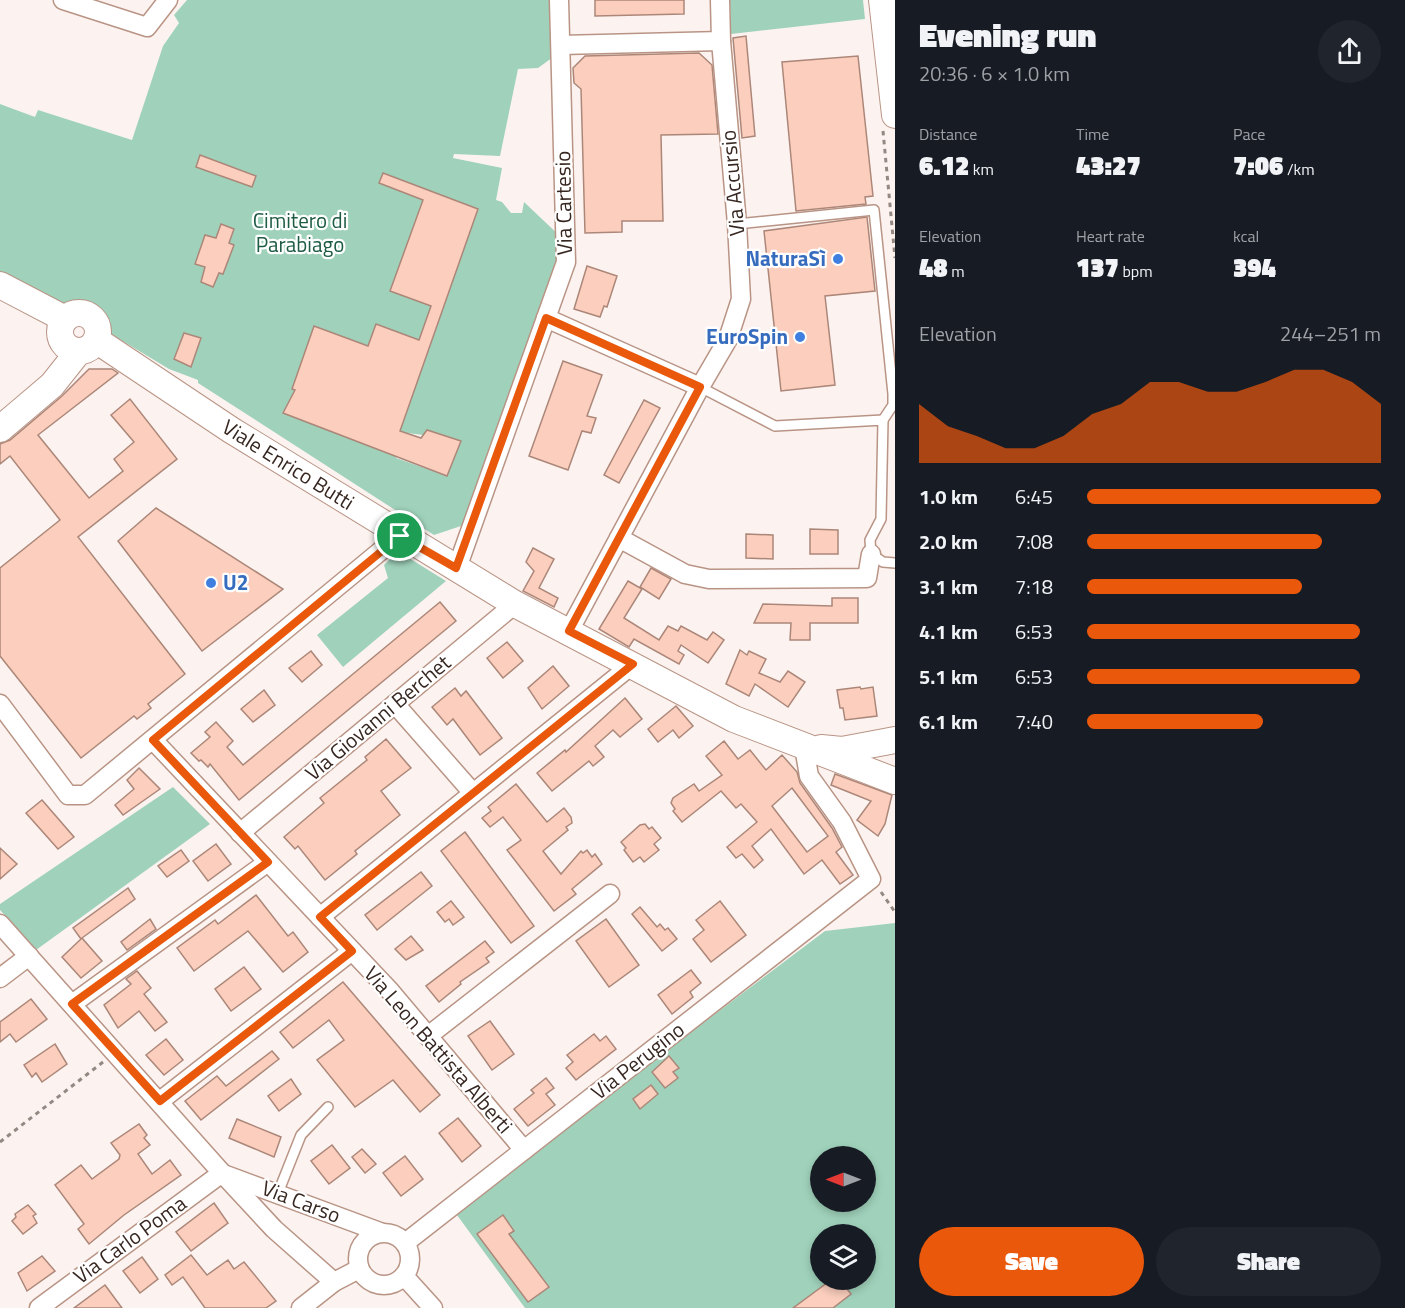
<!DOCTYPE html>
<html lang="en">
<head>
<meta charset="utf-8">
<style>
  body { margin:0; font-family:"Titillium Web",sans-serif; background:#20242c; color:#f1f3f6; height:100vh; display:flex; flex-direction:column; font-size:22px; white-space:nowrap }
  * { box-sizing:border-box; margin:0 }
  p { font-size:20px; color:#9ea1a6 }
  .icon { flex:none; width:33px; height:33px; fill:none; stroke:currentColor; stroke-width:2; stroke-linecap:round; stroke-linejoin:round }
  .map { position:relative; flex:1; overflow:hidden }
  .panel { display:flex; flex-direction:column; background:#171b24; width:510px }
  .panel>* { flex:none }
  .needle { width:39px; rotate:270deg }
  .buttons { position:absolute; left:810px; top:1146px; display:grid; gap:12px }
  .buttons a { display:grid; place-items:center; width:66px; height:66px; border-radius:50%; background:#171b24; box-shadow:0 3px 9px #0003; font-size:30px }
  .pin { position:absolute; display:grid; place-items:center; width:51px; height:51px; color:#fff; margin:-26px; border:3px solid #fff; border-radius:50%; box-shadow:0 2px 6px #0007 }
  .round { display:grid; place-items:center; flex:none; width:63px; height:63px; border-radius:32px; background:#20242c }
  .head { display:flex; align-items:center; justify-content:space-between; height:102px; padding:0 24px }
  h1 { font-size:33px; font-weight:800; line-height:45px }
  .stats { display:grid; grid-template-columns:repeat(3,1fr); gap:9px; height:102px; padding:6px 24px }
  .stats div { display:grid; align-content:center }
  .stats b { font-size:26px; font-weight:800 }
  .stats small { font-size:16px; font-weight:400 }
  .stats p { font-size:16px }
  .chart { height:168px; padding:12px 24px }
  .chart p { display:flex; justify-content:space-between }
  .chart svg { width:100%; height:108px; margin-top:6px; fill:#ea580c; opacity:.7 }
  .primary-button { display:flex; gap:12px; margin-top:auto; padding:12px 24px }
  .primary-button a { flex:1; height:69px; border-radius:36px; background:#ea580c; color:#fff; font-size:24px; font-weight:800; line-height:69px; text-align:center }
  .primary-button a+a { background:#20242c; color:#f1f3f6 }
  ul { padding:0 24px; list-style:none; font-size:20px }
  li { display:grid; grid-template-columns:96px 72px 1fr; align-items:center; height:45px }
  li i { height:15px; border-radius:8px; background:#ea580c }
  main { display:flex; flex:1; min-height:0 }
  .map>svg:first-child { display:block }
  .green { fill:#a0d2bb; fill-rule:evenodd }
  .building { fill:#fbcebd; stroke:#ac8779; stroke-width:1.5; fill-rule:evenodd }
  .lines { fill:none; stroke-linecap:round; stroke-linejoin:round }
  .lane-casing { stroke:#b99485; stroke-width:12 }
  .street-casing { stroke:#b99485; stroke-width:21 }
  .secondary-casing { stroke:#b99485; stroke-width:28 }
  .path { stroke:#948883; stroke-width:3; stroke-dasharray:4.5 4.5; stroke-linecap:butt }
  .lane { stroke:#fff; stroke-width:9 }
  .street { stroke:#fff; stroke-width:18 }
  .secondary { stroke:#fff; stroke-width:26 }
  .route-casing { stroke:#fff; stroke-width:12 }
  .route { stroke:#ea580c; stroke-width:8 }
  .shop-dot { fill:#3f7fe0; stroke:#fff; stroke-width:2 }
  .labels { text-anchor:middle; stroke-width:4.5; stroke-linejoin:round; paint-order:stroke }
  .street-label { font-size:21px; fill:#362721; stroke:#fff }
  .park-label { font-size:21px; fill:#1e5b44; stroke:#fff }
  .shop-label { font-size:21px; font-weight:bold; fill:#366cbe; stroke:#fff; text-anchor:end }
</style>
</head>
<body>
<main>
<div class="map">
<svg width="895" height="1308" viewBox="0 0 895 1308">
  <rect width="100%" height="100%" fill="#fcf3f0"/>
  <!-- green -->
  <g class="green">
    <path d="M187 0H555L556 55 538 68 518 69 500 156 454 154 453 158 502 168 496 200 502 202 511 213H522L524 202 562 238 560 262 467 524 434 535 198 383V380L169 369 106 331 91 311 77 303H54L0 277V104L35 117 38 110 132 140 163 46 179 23 174 15ZM184 334 201 339 191 366ZM427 430 461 441 447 476 396 458 400 444 407 433 423 435Z"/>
    <path d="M730 0H863L865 19 731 34Z"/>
    <path d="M395 554 404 555 446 581 343 667 317 635 388 578 384 565Z"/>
    <path d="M173 787 210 824 36 950 0 910V904Z"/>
    <path d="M895 923V1308H525L454 1211 825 931ZM820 1156H866V1202H820ZM820 1234H866V1280H820Z"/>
  </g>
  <!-- building -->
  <g class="building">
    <path d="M595 0H684V14L595 16Z"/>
    <path d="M746 36 755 136 742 138 733 38Z"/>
    <path d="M699 53 712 65 718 134 661 135 663 221H622V232L585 233 581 89 574 83 573 68 585 56Z"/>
    <path d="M858 56 873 196 865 197 866 204 796 211 782 62Z"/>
    <path d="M200 155 256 176 252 187 196 167Z"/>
    <path d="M383 173 478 209 400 431 421 438 427 430 461 441 447 476 283 413 295 390 292 389 314 326 368 346 376 324 419 340 431 306 390 291 423 200 379 183Z"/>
    <path d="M867 217 875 291 825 296 835 385 781 391 764 231Z"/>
    <path d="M221 224 234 229 229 243 234 245 223 274 219 273 213 287 201 282 205 267 195 264 205 235 216 238Z"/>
    <path d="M587 266 617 276 607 307 604 306 600 317 574 309Z"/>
    <path d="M184 333 201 338 191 367 174 359Z"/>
    <path d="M563 361 602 375 587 416 596 418 591 433 582 431 568 470 529 456Z"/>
    <path d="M89 369H112L118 373 38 435 89 498 123 471 114 459 134 442 111 415 130 399 177 459 78 537 185 674 148 704 151 708 137 719 134 716 81 758 0 656V568L60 520 10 456 0 464V444L10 440 62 396Z"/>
    <path d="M644 400 660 408 619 483 604 475Z"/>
    <path d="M156 508 283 589 202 651 118 541Z"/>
    <path d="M810 529 838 530V554H810Z"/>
    <path d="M746 534 773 535V559L746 558Z"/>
    <path d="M533 548 554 559 539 588 558 598 554 607 523 591 534 571 526 562Z"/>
    <path d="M651 568 671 579 659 599 640 587Z"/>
    <path d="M628 581 642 589 624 618 659 640 668 626 678 631 681 626 707 640 713 632 724 640 708 663 681 645 678 651 684 655 679 664 634 639 629 647 599 629Z"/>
    <path d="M832 598H858V623H810V640H790L791 623H754L763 604 832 606Z"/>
    <path d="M440 602 456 621 239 800 210 764 208 767 201 760 199 761 191 753 210 737 205 732 216 722 233 741 227 747 243 765Z"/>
    <path d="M507 642 523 661 503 678 487 658Z"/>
    <path d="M740 650 747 655 749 651 766 659 759 673 780 682 788 671 805 682 788 707 755 684 749 696 726 684Z"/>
    <path d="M311 651 322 665 302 682 289 668Z"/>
    <path d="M553 666 569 686 542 709 528 688Z"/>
    <path d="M860 687 861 689 873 687 877 716 845 720 843 708H840L837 690Z"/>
    <path d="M455 688 461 696 466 691 502 738 480 755 453 719 447 725 432 707Z"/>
    <path d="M264 690 275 705 253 722 241 709Z"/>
    <path d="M625 698 642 719 620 737 613 730 595 746 604 757 593 766 589 761 552 791 537 773 565 750 566 752Z"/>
    <path d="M676 706 693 726 679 738 673 730 658 742 648 729Z"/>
    <path d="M386 739 411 768 381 791 400 815 355 851 357 854 325 880 298 846 295 849 284 837 324 803 320 798 367 760 365 757Z"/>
    <path d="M724 741 738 759 750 750 766 770 782 755 797 772 800 783 832 828 842 847 836 852 853 875 840 884 822 860 804 874 771 829 752 846 763 860 754 868 742 854 736 858 727 847 757 822 741 804 736 808 721 791 682 822 673 811 675 809 671 803 673 798 694 784 699 791 722 775 706 756ZM792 788 828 836 807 852 772 806Z"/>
    <path d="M139 768 160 789 123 815 115 805 134 789 127 780Z"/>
    <path d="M835 774 892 795 885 824 878 836 857 820 871 801 831 785Z"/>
    <path d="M516 784 547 822 564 808 571 817 572 823 566 827 568 830 543 851 561 874 581 851 583 853 587 850 592 857 595 854 602 864 572 889 576 894 554 911 507 850 521 840 503 817 490 827 482 818 491 811 488 807Z"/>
    <path d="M42 800 74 837 58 849 26 813Z"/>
    <path d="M645 824 649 829 652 827 661 838 654 844 659 850 644 862 640 857 633 862 624 850 626 848 621 842 640 825Z"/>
    <path d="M465 832 534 926 511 943 441 851Z"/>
    <path d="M216 844 231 864 208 881 193 861Z"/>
    <path d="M0 848 17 864 0 879Z"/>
    <path d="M181 850 189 861 167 877 158 866Z"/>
    <path d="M421 872 432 886 377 930 365 915Z"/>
    <path d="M128 888 135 899 82 938 102 961 81 978 62 957 81 939 73 928Z"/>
    <path d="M256 895 288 936 293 932 308 952 283 972 248 931 194 971 177 948 215 920 218 924Z"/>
    <path d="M451 901 464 917 453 925 449 919 445 922 437 912Z"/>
    <path d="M720 901 746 935 711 962 693 939 704 930 696 920Z"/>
    <path d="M640 907 657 927 660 924 665 930 668 928 677 939 662 951 632 914Z"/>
    <path d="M150 919 156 929 127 950 121 942Z"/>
    <path d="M606 919 639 965 609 987 576 941Z"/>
    <path d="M411 936 423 950 406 960 395 949Z"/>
    <path d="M485 941 494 952 486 958 489 962 460 982 461 984 439 1002 426 986Z"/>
    <path d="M244 967 261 989 231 1011 215 989Z"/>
    <path d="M691 970 701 983 690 992 693 997 672 1014 658 995Z"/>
    <path d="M137 971 151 988 144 994 167 1022 155 1031 139 1011 118 1028 104 1005 131 984 126 979Z"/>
    <path d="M343 982 440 1095 420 1112 393 1080 355 1107 317 1060 344 1040 329 1020 293 1048 280 1032Z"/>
    <path d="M31 999 47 1019 16 1042 10 1034 0 1042V1022Z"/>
    <path d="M490 1021 514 1054 492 1070 468 1036Z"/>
    <path d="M594 1034 600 1041 606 1036 616 1049 576 1080 566 1068 573 1062 567 1055Z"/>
    <path d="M166 1039 183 1060 164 1075 146 1055Z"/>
    <path d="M55 1044 67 1064 42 1082 36 1073 32 1077 24 1065Z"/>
    <path d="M272 1051 279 1059 201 1120 185 1101 217 1076 226 1086Z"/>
    <path d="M669 1056 679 1068 673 1072 678 1078 665 1088 652 1072Z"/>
    <path d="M546 1078 554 1088 546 1094 555 1105 528 1126 514 1109 534 1093 531 1090Z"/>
    <path d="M291 1079 301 1094 279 1111 268 1096Z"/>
    <path d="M651 1085 658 1094 640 1109 633 1099Z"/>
    <path d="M458 1118 481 1146 462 1162 439 1133Z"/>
    <path d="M237 1119 281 1137 274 1157 229 1138Z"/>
    <path d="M139 1124 147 1135 144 1138 150 1145 138 1154 152 1174 170 1160 181 1175 124 1215 89 1244 78 1229 84 1224 55 1185 81 1165 92 1179 119 1159 120 1155 111 1143Z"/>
    <path d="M332 1145 350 1168 329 1184 311 1161Z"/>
    <path d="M362 1149 376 1164 365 1173 352 1157Z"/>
    <path d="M405 1156 423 1179 401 1196 383 1173Z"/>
    <path d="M214 1203 228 1223 191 1251 176 1232Z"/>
    <path d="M28 1205 36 1214 33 1216 37 1223 23 1234 12 1221 16 1217 15 1214Z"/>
    <path d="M503 1215 514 1231 509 1234 549 1287 528 1302 477 1234Z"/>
    <path d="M191 1255 207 1275 228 1260 234 1269 244 1262 276 1301 266 1308H205L183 1277 172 1285 165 1275Z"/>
    <path d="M42 1256 55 1271 27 1291 18 1273Z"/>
    <path d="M142 1257 158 1279 140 1293 123 1271Z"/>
    <path d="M831 1280H840L851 1294 833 1308H793Z"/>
    <path d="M105 1285 122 1308H74Z"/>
  </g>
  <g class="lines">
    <!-- lane casing -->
    <g class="lane-casing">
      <g id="lane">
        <path d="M737 224 874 210 893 394V405L883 420"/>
        <path d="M700 387 775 426 883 420 881 519 870 540 871 554 883 562 895 563"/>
        <path d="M278 1193 301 1135 328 1107"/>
      </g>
    </g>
    <!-- street casing -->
    <g class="street-casing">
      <g id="street">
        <path d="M63 0 147 27 168 0"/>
        <path d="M561 45 721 41"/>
        <path d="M546 318 700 387 619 538"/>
        <path d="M700 387 728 339 741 299 737 224 721 41 720 0"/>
        <path d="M457 568 566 262 559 0"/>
        <path d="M569 631 619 538 685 574 709 579 867 578 871 554"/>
        <path d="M0 704 68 795H85L400 535"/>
        <path d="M395 704 473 793"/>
        <path d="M153 740 390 991 524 1150"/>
        <path d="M240 833 515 604"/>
        <path d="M320 917 633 664"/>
        <path d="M0 924 222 1173 274 1229 334 1282"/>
        <path d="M0 978 29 956"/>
        <path d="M72 1004 268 862"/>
        <path d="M428 1036 610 894"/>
        <path d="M160 1101 352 951"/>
        <path d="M226 1175 380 1232"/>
        <circle cx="384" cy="1259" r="26"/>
        <path d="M405 1243 871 879 842 822 809 776 804 747"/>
        <path d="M404 1276 433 1308"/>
        <path d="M39 1308 222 1173"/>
        <path d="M301 1308 334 1282 359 1269"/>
      </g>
    </g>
    <!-- secondary casing -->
    <g class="secondary-casing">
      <g id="secondary">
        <path d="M882 0 895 115"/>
        <path d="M0 285 65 319"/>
        <circle cx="79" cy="332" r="19"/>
        <path d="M96 340 231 430 515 604 734 719 895 781"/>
        <path d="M0 429 52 385 79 351"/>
        <path d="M821 748 842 750 895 740"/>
      </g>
    </g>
    <!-- path -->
    <g class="path">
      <path d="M883 131 895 258"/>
      <path d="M881 892 895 912"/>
      <path d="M0 1142 103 1062"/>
    </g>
    <!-- lane -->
    <use href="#lane" class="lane"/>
    <!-- street -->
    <use href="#street" class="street"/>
    <!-- secondary -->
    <use href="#secondary" class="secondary"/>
  </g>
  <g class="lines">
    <!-- route casing -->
    <g class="route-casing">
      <path id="route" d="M546 318 700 387 569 631 633 664 320 917 352 951 160 1101 72 1004 268 862 153 740 400 536 456 568Z"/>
    </g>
    <!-- route -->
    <use href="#route" class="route"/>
  </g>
  <!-- markers -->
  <g class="shop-dot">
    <circle cx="838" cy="259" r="6"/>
    <circle cx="800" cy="337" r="6"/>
    <circle cx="211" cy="583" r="6"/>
  </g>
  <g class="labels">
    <!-- street labels -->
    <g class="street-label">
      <text transform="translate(733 183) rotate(-95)" y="7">Via Accursio</text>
      <text transform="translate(564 203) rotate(-91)" y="7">Via Cartesio</text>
      <text transform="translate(288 465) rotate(32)" y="7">Viale Enrico Butti</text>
      <text transform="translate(378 718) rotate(-40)" y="7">Via Giovanni Berchet</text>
      <text transform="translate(438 1050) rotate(49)" y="7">Via Leon Battista Alberti</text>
      <text transform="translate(638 1061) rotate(-38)" y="7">Via Perugino</text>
      <text transform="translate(301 1202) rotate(21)" y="7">Via Carso</text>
      <text transform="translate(130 1240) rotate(-36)" y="7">Via Carlo Poma</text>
    </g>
    <!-- park labels -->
    <g class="park-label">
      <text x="300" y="228">Cimitero di<tspan x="300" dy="24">Parabiago</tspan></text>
    </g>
    <!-- shop labels -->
    <g class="shop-label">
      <text x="826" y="266">NaturaSì</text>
      <text x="788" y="344">EuroSpin</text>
      <text x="223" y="590" text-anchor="start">U2</text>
    </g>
  </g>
</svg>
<div class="buttons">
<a><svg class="needle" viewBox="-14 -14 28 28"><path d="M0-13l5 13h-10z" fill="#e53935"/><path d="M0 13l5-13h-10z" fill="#9ea1a6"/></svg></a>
<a><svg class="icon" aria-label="layers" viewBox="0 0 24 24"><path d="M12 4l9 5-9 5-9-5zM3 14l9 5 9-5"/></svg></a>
</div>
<div class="pin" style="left:400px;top:536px;background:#1e9e55"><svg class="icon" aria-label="arrive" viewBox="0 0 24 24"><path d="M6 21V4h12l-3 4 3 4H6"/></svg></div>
</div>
<section class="panel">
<div class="head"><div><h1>Evening run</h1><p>20:36 · 6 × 1.0 km</p></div><a class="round"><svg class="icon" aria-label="share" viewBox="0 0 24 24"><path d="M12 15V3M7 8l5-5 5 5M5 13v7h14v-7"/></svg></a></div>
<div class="stats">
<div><p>Distance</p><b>6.12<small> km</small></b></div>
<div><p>Time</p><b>43:27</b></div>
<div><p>Pace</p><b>7:06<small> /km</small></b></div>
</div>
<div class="stats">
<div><p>Elevation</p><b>48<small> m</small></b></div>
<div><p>Heart rate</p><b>137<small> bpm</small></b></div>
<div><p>kcal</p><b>394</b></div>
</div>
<div class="chart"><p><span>Elevation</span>244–251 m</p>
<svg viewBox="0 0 160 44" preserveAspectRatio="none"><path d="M0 44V20L10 29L20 33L30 38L40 38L50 33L60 24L70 20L80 11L90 11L100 15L110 15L120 11L130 6L140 6L150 11L160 20V44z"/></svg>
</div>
<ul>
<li><b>1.0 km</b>6:45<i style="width:100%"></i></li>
<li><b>2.0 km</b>7:08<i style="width:80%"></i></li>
<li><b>3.1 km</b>7:18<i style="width:73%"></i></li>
<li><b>4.1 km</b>6:53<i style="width:93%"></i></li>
<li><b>5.1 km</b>6:53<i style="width:93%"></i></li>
<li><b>6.1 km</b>7:40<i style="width:60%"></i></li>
</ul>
<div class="primary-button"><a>Save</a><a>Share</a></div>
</section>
</main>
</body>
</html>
